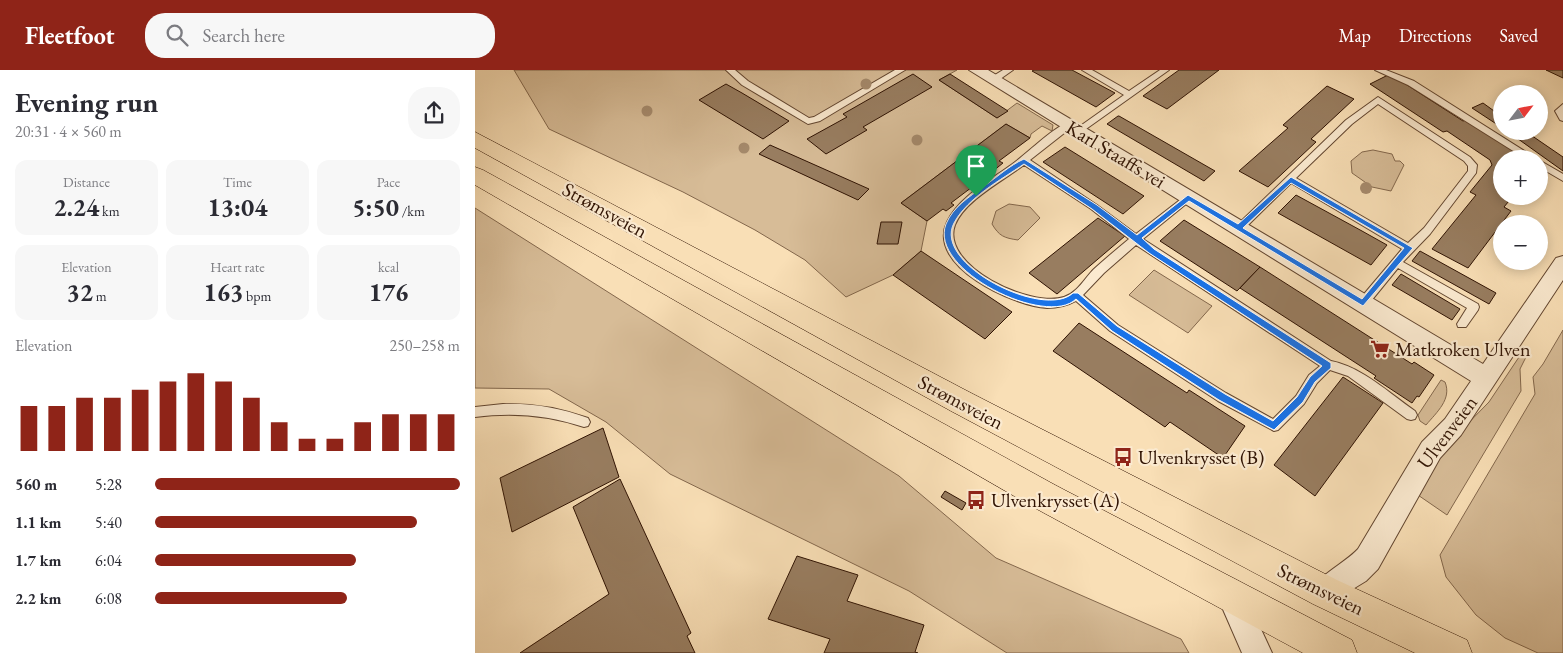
<!DOCTYPE html>
<html lang="en">
<head>
<meta charset="utf-8">
<style>
  body { margin:0; font-family:"EB Garamond",serif; background:#f7f7f7; color:#2b2b33; height:100vh; display:flex; flex-direction:column; font-size:19px; white-space:nowrap }
  * { box-sizing:border-box; margin:0 }
  p { font-size:16px; color:#7c7c81 }
  .icon { flex:none; width:28px; height:28px; fill:none; stroke:currentColor; stroke-width:2; stroke-linecap:round; stroke-linejoin:round }
  .map { position:relative; flex:1; overflow:hidden }
  .details { display:flex; flex-direction:column; background:#fff; width:475px }
  .details>* { flex:none }
  .needle { width:32px; rotate:58deg }
  .tools { position:absolute; left:1018px; top:15px; display:grid; gap:10px }
  .tools a { display:grid; place-items:center; width:55px; height:55px; border-radius:50%; background:#fff; box-shadow:0 2px 12px #0003; font-size:25px }
  .pin { position:absolute; display:grid; place-items:center; width:42px; height:42px; color:#fff; margin:-51px -21px; border-radius:50% 50% 50% 0; rotate:-45deg; box-shadow:0 0 5px #0007 }
  .pin .icon { rotate:45deg }
  .round { display:grid; place-items:center; flex:none; width:52px; height:52px; border-radius:20px; background:#f7f7f7 }
  .headline { display:flex; align-items:center; justify-content:space-between; height:85px; padding:0 15px }
  h1 { font-size:28px; font-weight:700; line-height:38px }
  .figures { display:grid; grid-template-columns:repeat(3,1fr); gap:8px; height:85px; padding:5px 15px }
  .figures div { display:grid; align-content:center; border-radius:12px; background:#f7f7f7; text-align:center }
  .figures b { font-size:25px; font-weight:700 }
  .figures small { font-size:14px; font-weight:400 }
  .figures p { font-size:14px }
  .chart { height:140px; padding:10px 15px }
  .chart p { display:flex; justify-content:space-between }
  .chart svg { width:100%; height:90px; margin-top:5px; stroke:#8f2418; stroke-width:6 }
  ul { padding:0 15px; list-style:none; font-size:16px }
  li { display:grid; grid-template-columns:80px 60px 1fr; align-items:center; height:38px }
  li i { height:12px; border-radius:6px; background:#8f2418 }
  header { display:flex; align-items:center; gap:30px; box-sizing:border-box; height:70px; padding:0 25px; background:#8f2418; color:#fff }
  header strong { font-size:24px }
  nav { display:flex; gap:28px; margin-inline-start:auto; font-size:18px }
  .search { width:350px; height:45px; background:#f7f7f7; display:flex; align-items:center; gap:12px; box-sizing:border-box; padding:0 18px; border-radius:20px; color:#7c7c81; font-size:19px }
  main { display:flex; flex:1; min-height:0 }
  .map>svg:first-child { display:block }
  .green { fill:#d7bc97; stroke:#83674c }
  .building { fill:#987d60; stroke:#2f1202 }
  .lines { fill:none; stroke-linecap:round; stroke-linejoin:round }
  .lane-casing { stroke:#62452f; stroke-width:2 }
  .street-casing { stroke:#62452f; stroke-width:2 }
  .highway-casing { stroke:#2f1202; stroke-width:1 }
  .lane { fill:#fbead0; fill-rule:evenodd }
  .street { fill:#fbead0; fill-rule:evenodd }
  .highway { fill:#f9dfb6; fill-rule:evenodd }
  .tree { fill:#a58a6c }
  .route { fill:#1a73e8; stroke:#fff; fill-rule:evenodd }
  .labels { text-anchor:middle; stroke-width:4.5; stroke-linejoin:round; paint-order:stroke }
  .street-label { font-size:20px; fill:#2f1202; stroke:#fbead0 }
  .poi-label { font-size:20px; fill:#2f1202; stroke:#fbead0; text-anchor:start }
</style>
</head>
<body>
<header>
<strong>Fleetfoot</strong>
<div class="search"><svg class="icon" aria-label="search" viewBox="0 0 24 24"><circle cx="10" cy="10" r="6"/><path d="M15 15l6 6"/></svg>Search here</div>
<nav><a>Map</a><a>Directions</a><a>Saved</a></nav>
</header>
<main>
<section class="details">
<div class="headline"><div><h1>Evening run</h1><p>20:31 · 4 × 560 m</p></div><a class="round"><svg class="icon" aria-label="share" viewBox="0 0 24 24"><path d="M12 15V3M7 8l5-5 5 5M5 13v7h14v-7"/></svg></a></div>
<div class="figures">
<div><p>Distance</p><b>2.24<small> km</small></b></div>
<div><p>Time</p><b>13:04</b></div>
<div><p>Pace</p><b>5:50<small> /km</small></b></div>
</div>
<div class="figures">
<div><p>Elevation</p><b>32<small> m</small></b></div>
<div><p>Heart rate</p><b>163<small> bpm</small></b></div>
<div><p>kcal</p><b>176</b></div>
</div>
<div class="chart"><p><span>Elevation</span>250–258 m</p>
<svg viewBox="0 0 160 44" preserveAspectRatio="none"><path d="M5 44V22M15 44V22M25 44V18M35 44V18M45 44V14M55 44V10M65 44V6M75 44V10M85 44V18M95 44V30M105 44V38M115 44V38M125 44V30M135 44V26M145 44V26M155 44V26"/></svg>
</div>
<ul>
<li><b>560 m</b>5:28<i style="width:100%"></i></li>
<li><b>1.1 km</b>5:40<i style="width:86%"></i></li>
<li><b>1.7 km</b>6:04<i style="width:66%"></i></li>
<li><b>2.2 km</b>6:08<i style="width:63%"></i></li>
</ul>
</section>
<div class="map">
<svg width="1088" height="583" viewBox="0 0 1088 583">
  <rect width="100%" height="100%" fill="#f9dfb6"/>
  <filter id="stains"><feTurbulence type="fractalNoise" baseFrequency=".004" numOctaves="4"/><feColorMatrix values="0 0 0 0 .2 0 0 0 0 .09 0 0 0 0 .02 0 0 0 .5 -.17"/></filter>
  <radialGradient id="worn" r=".72"><stop offset=".6" stop-color="#630" stop-opacity="0"/><stop offset="1" stop-color="#630" stop-opacity=".3"/></radialGradient>
  <!-- green -->
  <g class="green">
    <path d="M39 0H482L464 10 522 48 542 33 578 55 577 61 567 56 556 64 555 68 531 54 426 133 452 151 446 181 418 205 371 227 330 190 280 160 208 122 74 59Z"/>
    <path d="M898 80 917 84 920 91H925L929 95 916 121 897 117 877 103 876 91 887 82Z"/>
    <path d="M534 134 555 137 565 148 543 170C529 168 524 166 517 154L521 141Z"/>
    <path d="M0 138 424 406 521 488 706 569 714 583H532L434 521 195 404 131 352 74 319 0 318Z"/>
    <path d="M679 200 737 236 713 263 654 225Z"/>
    <path d="M1088 260V583H1063L1030 568 1001 545 971 507 965 485 1060 324 1058 307 1068 294Z"/>
    <path d="M1048 281 1052 285 1045 299 1046 321 972 445 940 423 957 390 1014 332Z"/>
    <path d="M966 310 970 312C977 329 962 342 951 355L945 351 943 345Z"/>
  </g>
  <!-- building -->
  <g class="building">
    <path d="M559 0H597L640 23 621 37 557 1Z"/>
    <path d="M704 0H744L692 39 668 26Z"/>
    <path d="M1071 0H1088V8Z"/>
    <path d="M438 4 457 17 388 57 392 60 351 84 332 69 372 47 368 44Z"/>
    <path d="M475 4 533 41 522 48 464 10Z"/>
    <path d="M915 4 988 51 991 50 1051 89H1026V126H1038L1029 137 1036 141 993 198 957 179 1001 125 995 122 1017 95 1015 90 972 61 968 62 895 14Z"/>
    <path d="M251 14 267 23 314 51 288 69 224 30Z"/>
    <path d="M852 16 879 29 836 69 841 72 793 117 764 101 813 58 808 55Z"/>
    <path d="M1008 33 1026 46V57L997 38Z"/>
    <path d="M643 46H644L740 101 729 111 632 54Z"/>
    <path d="M531 54 555 68 524 91 528 93 513 105 516 107 508 113 505 111 476 133 479 135 471 141 468 139 452 151 426 133Z"/>
    <path d="M1032 61H1050L1088 87V101Z"/>
    <path d="M295 75 394 119 383 130 284 84Z"/>
    <path d="M590 77 669 126 648 144 568 92Z"/>
    <path d="M821 125 887 161 912 175 896 195 803 143Z"/>
    <path d="M623 148 650 166 582 224 554 203Z"/>
    <path d="M709 150 785 197 762 221 685 171Z"/>
    <path d="M406 152H427L423 174H402Z"/>
    <path d="M446 181 513 226 537 242 510 269 418 205Z"/>
    <path d="M945 181 1021 223 1014 234 937 191Z"/>
    <path d="M785 197 937 294 939 292 959 305 944 327 942 326 937 333 899 308 901 306 765 218Z"/>
    <path d="M926 204 985 239 977 250 917 215Z"/>
    <path d="M604 253 712 323 714 320 770 356 748 388 695 352 690 357 578 281Z"/>
    <path d="M868 307 908 333 840 426 799 395Z"/>
    <path d="M128 358 144 407 37 462 25 408Z"/>
    <path d="M145 409 216 563 212 566 220 583H45L134 524 98 437Z"/>
    <path d="M470 421 491 433 487 440 466 427Z"/>
    <path d="M322 486 383 505 372 531 449 555 440 582 443 583H349L355 569 293 549Z"/>
  </g>
  <g class="lines">
    <!-- lane casing -->
    <g class="lane-casing">
      <g id="lane">
        <path d="M251 0H260L273 11 334 48 339 47 420 0H430L345 51 333 54 267 15Z"/>
        <path d="M528 0H538L521 12H515V8Z"/>
        <path d="M607 0H617L654 21 685 0H694L604 64 601 63V59L649 25Z"/>
        <path d="M900 0H911L939 11 1062 89H1051L933 15Z"/>
        <path d="M903 27 995 87 1002 95 1001 103 955 164 928 192 1003 234 1004 237 1003 240 991 257H983L982 254 992 238 923 198 892 236H884L883 233 884 230 927 179 816 113 767 161 764 162 759 158 871 50ZM903 34 989 91 993 96V101L949 158 933 173 821 108 877 54Z"/>
        <path d="M1088 34V51L1085 50 1080 41Z"/>
        <path d="M594 52 597 53V57L555 90 622 135 661 164 710 126H716V130L668 169 856 291C887 297 914 323 940 341L942 345 940 349 936 350 932 349 873 306 855 300 842 313 829 334 803 360 799 361 743 331 635 261 601 231C592 236 582 238 572 238 538 236 451 196 472 152 484 127 514 111 536 95 552 84 577 58 594 52ZM549 95 616 139 654 169C642 179 630 189 619 199 610 208 602 223 589 227 556 238 465 196 480 155 489 131 529 110 549 95ZM661 175 845 296 834 305 821 326 798 349 751 323 643 255 608 225 629 203Z"/>
        <path d="M1064 90 1088 104V111L1064 97Z"/>
        <path d="M28 334C58 333 85 338 113 348L115 352 113 356 109 357C73 345 38 342 0 347V337Z"/>
      </g>
    </g>
    <!-- street casing -->
    <g class="street-casing">
      <g id="street">
        <path d="M494 0H513L1008 294 1081 188 1088 186V210L986 365 965 388 903 499 891 511 850 536 840 532 836 522C844 504 869 494 883 479L947 372 970 349 996 311Z"/>
        <path d="M757 514 767 518 797 583H767L743 528 747 518Z"/>
      </g>
    </g>
    <!-- highway casing -->
    <g class="highway-casing">
      <g id="highway">
        <path d="M0 62 496 323 862 510 992 570 997 583H940L838 534 476 341 0 78Z"/>
        <path d="M0 97 8 100 580 415 877 570 882 583H828L558 437 0 115Z"/>
      </g>
    </g>
    <!-- lane -->
    <use href="#lane" class="lane"/>
    <!-- street -->
    <use href="#street" class="street"/>
    <!-- highway -->
    <use href="#highway" class="highway"/>
  </g>
  <!-- trees -->
  <g class="tree">
    <circle cx="391" cy="14" r="5.5"/>
    <circle cx="172" cy="41" r="5.5"/>
    <circle cx="442" cy="70" r="5.5"/>
    <circle cx="269" cy="78" r="5.5"/>
    <circle cx="891" cy="118" r="6"/>
  </g>
  <!-- route -->
  <path class="route" d="M549 89 622 135 662 165 713 125 763 154 816 107 938 178 888 236 714 131 667 168 679 179 856 293V298L840 312 828 332 799 360 744 330 637 261 601 229C572 258 453 200 471 154 478 137 494 127 508 117 521 108 535 95 549 89ZM549 94 617 139 674 183 847 296 835 307 822 327 798 351 750 324 642 256 603 223H598C569 250 457 194 479 153 493 127 526 110 549 94ZM816 113 929 178 887 229 768 158Z"/>
  <!-- icons -->
  <defs>
    <g id="supermarket-bare" transform="scale(1.5)"><path d="M-6-5.5h2.5l.6 2H6L4.5 2H-2.5L-4.4-4H-6ZM-1.5 3.2a1.3 1.3 0 1 0 .1 0ZM3 3.2a1.3 1.3 0 1 0 .1 0Z" fill="#8f2418" stroke="#fbead0" stroke-width="2.5" paint-order="stroke"/></g>
    <g id="bus-bare" transform="scale(1.5)"><path d="M-5-6H5V4H4V6H2V4H-2V6H-4V4H-5ZM-3.5-4V0h7V-4ZM-3.5 1.2v1.5H-2V1.2ZM2 1.2v1.5H3.5V1.2Z" fill="#8f2418" stroke="#fbead0" stroke-width="2.5" paint-order="stroke"/></g>
  </defs>
  <g fill-rule="evenodd">
    <use href="#supermarket-bare" x="905" y="279"/>
    <use href="#bus-bare" x="648" y="387"/>
    <use href="#bus-bare" x="501" y="430"/>
  </g>
  <g class="labels">
    <!-- street labels -->
    <g class="street-label">
      <text transform="translate(641 84) rotate(31)" y="7">Karl Staaffs vei</text>
      <text transform="translate(130 140) rotate(29)" y="7">Strømsveien</text>
      <text transform="translate(486 332) rotate(28)" y="7">Strømsveien</text>
      <text transform="translate(972 362) rotate(-53)" y="7">Ulvenveien</text>
      <text transform="translate(846 519) rotate(26)" y="7">Strømsveien</text>
    </g>
    <!-- poi labels -->
    <g class="poi-label">
      <text x="920" y="286">Matkroken Ulven</text>
      <text x="663" y="394">Ulvenkrysset (B)</text>
      <text x="516" y="437">Ulvenkrysset (A)</text>
    </g>
  </g>
  <rect width="100%" height="100%" filter="url(#stains)"/>
  <rect width="100%" height="100%" fill="url(#worn)"/>
</svg>
<div class="tools">
<a><svg class="needle" viewBox="-14 -14 28 28"><path d="M0-13l5 13h-10z" fill="#e53935"/><path d="M0 13l5-13h-10z" fill="#7c7c81"/></svg></a>
<a>+</a>
<a>−</a>
</div>
<div class="pin" style="left:501px;top:126px;background:#1e9e55"><svg class="icon" aria-label="arrive" viewBox="0 0 24 24"><path d="M6 21V4h12l-3 4 3 4H6"/></svg></div>
</div>
</main>
</body>
</html>
